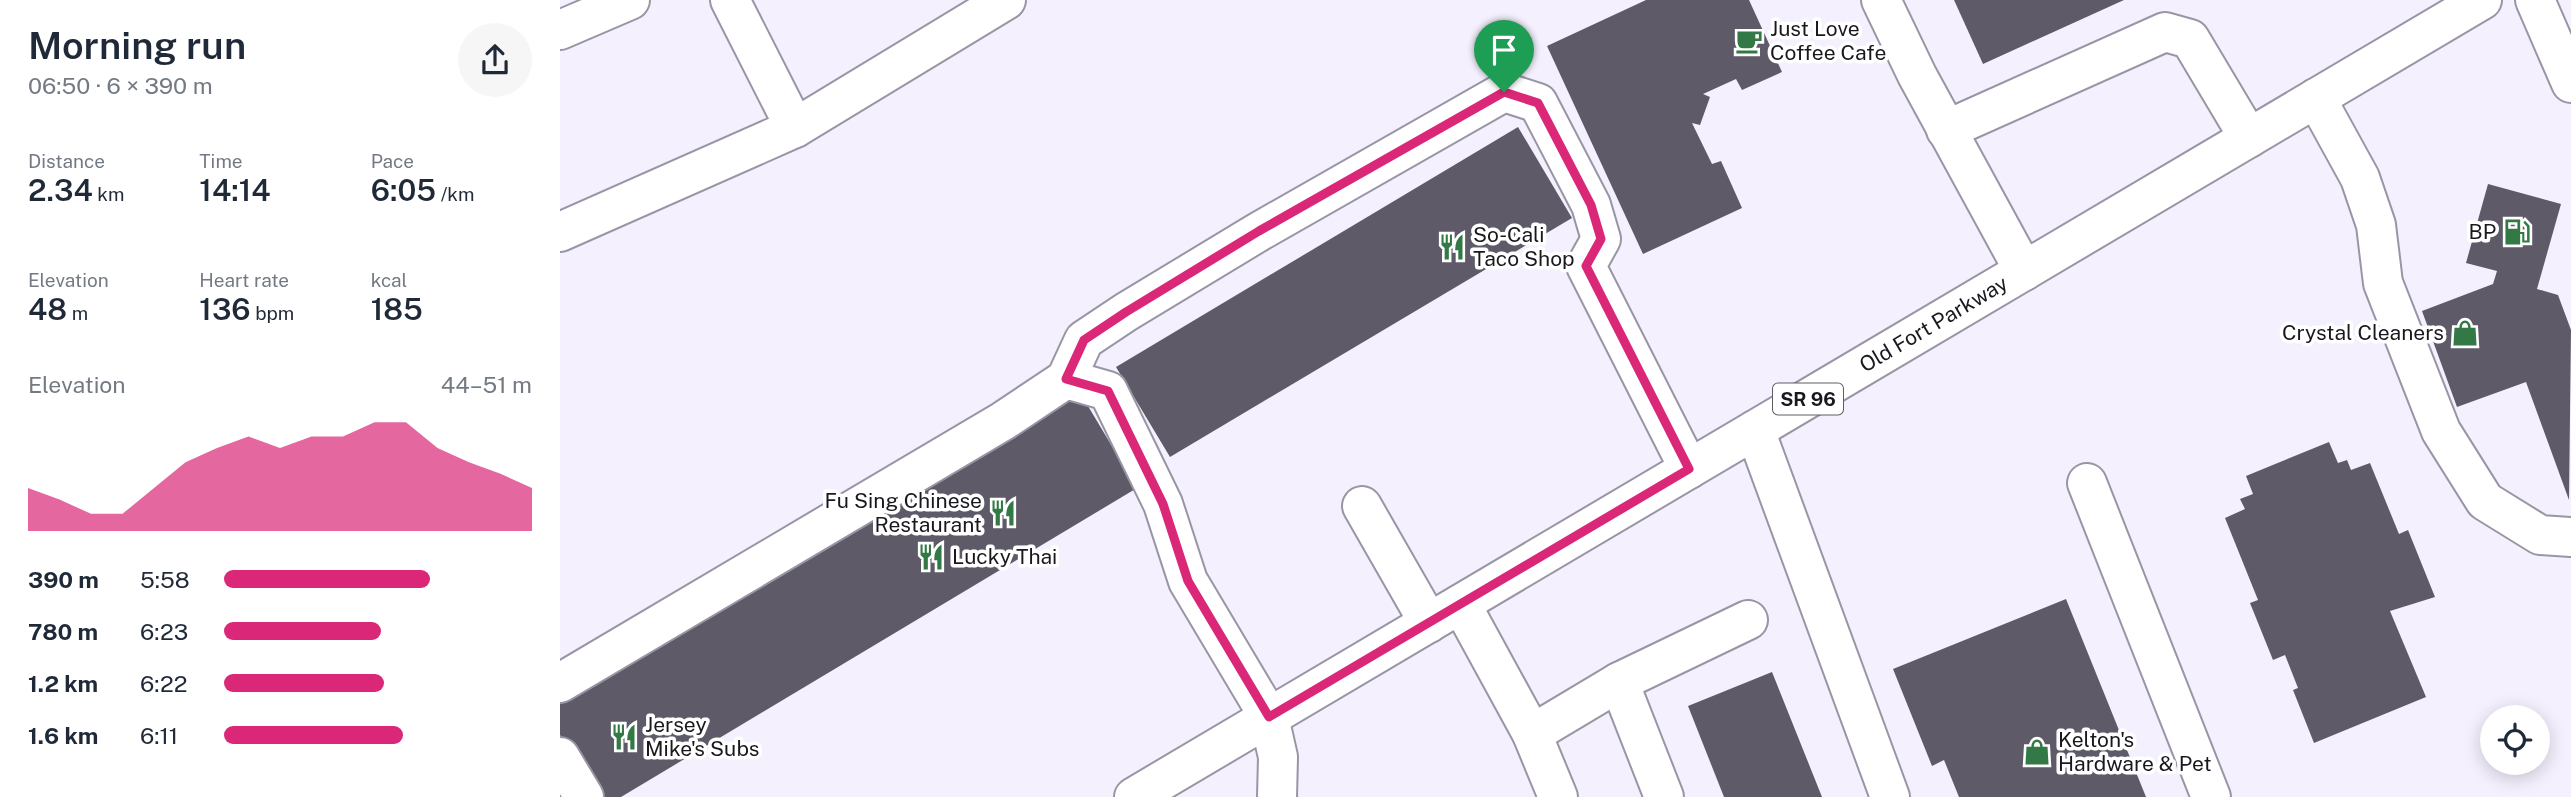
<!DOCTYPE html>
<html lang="en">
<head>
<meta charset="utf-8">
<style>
  body { margin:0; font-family:"Public Sans",sans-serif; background:#f6f6f7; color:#1f2937; height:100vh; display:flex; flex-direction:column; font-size:26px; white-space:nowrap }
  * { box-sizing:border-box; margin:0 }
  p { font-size:23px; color:#747a83 }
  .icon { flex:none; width:38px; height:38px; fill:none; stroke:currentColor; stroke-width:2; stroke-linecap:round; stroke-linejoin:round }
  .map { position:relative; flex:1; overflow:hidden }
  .sheet { display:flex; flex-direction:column; background:#fff; width:560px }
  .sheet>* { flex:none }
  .controls { position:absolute; left:1920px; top:705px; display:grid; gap:14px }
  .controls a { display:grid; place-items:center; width:70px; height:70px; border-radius:50%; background:#fff; box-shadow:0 4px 18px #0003; font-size:35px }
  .pin { position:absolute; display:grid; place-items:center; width:60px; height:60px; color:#fff; margin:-72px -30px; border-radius:50% 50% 50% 0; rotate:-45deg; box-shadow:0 0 7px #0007 }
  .pin .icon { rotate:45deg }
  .round { display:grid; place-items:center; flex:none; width:74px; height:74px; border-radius:37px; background:#f6f6f7 }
  .overview { display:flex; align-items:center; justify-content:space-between; height:119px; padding:0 28px }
  h1 { font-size:38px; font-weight:600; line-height:52px }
  .stats { display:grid; grid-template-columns:repeat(3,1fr); gap:10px; height:119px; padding:7px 28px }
  .stats div { display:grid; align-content:center }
  .stats b { font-size:30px; font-weight:600 }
  .stats small { font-size:19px; font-weight:400 }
  .stats p { font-size:19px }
  .chart { height:196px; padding:14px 28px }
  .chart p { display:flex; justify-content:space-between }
  .chart svg { width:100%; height:126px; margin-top:7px; fill:#db2777; opacity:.7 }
  ul { padding:0 28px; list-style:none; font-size:23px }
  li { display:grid; grid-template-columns:112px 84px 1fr; align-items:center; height:52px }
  li i { height:18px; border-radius:9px; background:#db2777 }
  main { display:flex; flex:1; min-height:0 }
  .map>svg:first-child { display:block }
  .building { fill:#5e5a68 }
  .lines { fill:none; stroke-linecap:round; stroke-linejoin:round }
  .minor-casing { stroke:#9a95a5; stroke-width:42 }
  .major-casing { stroke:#9a95a5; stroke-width:42 }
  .minor { stroke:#fff; stroke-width:38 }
  .major { stroke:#fff; stroke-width:38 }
  .route-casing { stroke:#fff; stroke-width:14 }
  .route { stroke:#db2777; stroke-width:9 }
  .labels { text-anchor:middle; stroke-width:7; stroke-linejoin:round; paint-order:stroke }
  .shield { fill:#fff; stroke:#5f5d62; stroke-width:2 }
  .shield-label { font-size:19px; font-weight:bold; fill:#1a181e }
  .poi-label { font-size:21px; fill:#1a181e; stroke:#fff; text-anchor:start }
  .street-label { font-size:21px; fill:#1a181e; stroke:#fff }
</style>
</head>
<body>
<main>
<section class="sheet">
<div class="overview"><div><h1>Morning run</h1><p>06:50 · 6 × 390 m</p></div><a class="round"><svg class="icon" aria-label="share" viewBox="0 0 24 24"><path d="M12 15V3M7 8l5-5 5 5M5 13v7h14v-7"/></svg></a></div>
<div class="stats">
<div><p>Distance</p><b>2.34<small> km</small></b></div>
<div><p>Time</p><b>14:14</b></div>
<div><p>Pace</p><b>6:05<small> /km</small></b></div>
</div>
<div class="stats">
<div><p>Elevation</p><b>48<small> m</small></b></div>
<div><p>Heart rate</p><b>136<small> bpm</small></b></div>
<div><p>kcal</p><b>185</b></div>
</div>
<div class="chart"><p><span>Elevation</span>44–51 m</p>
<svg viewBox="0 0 160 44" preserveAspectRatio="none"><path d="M0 44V29L10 33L20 38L30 38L40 29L50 20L60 15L70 11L80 15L90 11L100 11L110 6L120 6L130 15L140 20L150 24L160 29V44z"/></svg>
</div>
<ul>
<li><b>390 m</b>5:58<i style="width:67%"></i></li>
<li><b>780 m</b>6:23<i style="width:51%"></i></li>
<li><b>1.2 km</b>6:22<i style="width:52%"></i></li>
<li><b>1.6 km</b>6:11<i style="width:58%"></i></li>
</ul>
</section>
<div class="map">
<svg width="2011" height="797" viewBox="0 0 2011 797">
  <rect width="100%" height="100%" fill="#f5f0fe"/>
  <!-- building -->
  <g class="building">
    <path d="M1086 0H1189L1222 72 1182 90 1176 79 1143 94 1150 97 1140 125 1132 123 1152 164 1161 161 1182 208 1083 254 987 46Z"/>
    <path d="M1394 0H1564L1423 64Z"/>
    <path d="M958 127 1012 218 610 457 556 367Z"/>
    <path d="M1928 184 2001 204 1977 289 1998 295 2011 330 2009 500 1966 382 1897 407 1862 311 1933 284 1937 271 1906 263Z"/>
    <path d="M519 391 577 488 61 797H37L0 735V702Z"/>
    <path d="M1769 442 1778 463 1787 460 1791 470 1810 463 1839 534 1848 530 1875 597 1830 611 1866 697 1754 743 1733 690 1738 688 1725 655 1713 660 1690 603 1698 600 1665 518 1685 509 1680 499 1693 494 1686 476Z"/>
    <path d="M1506 599 1586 797H1399L1384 760 1372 766 1333 669Z"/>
    <path d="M1212 672 1262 797H1164L1128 706Z"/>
  </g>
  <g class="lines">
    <!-- minor casing -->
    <g class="minor-casing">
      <g id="minor">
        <path d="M170 0 235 128"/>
        <path d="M1321 0 1357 75 1464 271"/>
        <path d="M1975 0 2011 83"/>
        <path d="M0 30 70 0"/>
        <path d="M1756 98 1800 178 1816 225 1823 283 1881 431 1925 501 1980 535 2011 537"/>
        <path d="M1386 130 1605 32 1630 39 1689 138"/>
        <path d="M0 232 235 128 446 0"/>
        <path d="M506 379 548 391 603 504 628 581 709 717 718 757 717 797"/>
        <path d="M1195 430 1330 797"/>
        <path d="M1527 483 1651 797"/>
        <path d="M802 506 869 623"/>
        <path d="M901 604 972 734 998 797"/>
        <path d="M1059 682 1104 797"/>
        <path d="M0 683 443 421 506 379 524 340 566 312 700 231 944 92 978 103 1031 205 1041 239 1026 266 1129 469"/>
        <path d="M972 734 1059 682 1188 620"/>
        <path d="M0 757 24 797"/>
      </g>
    </g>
    <!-- major casing -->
    <g class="major-casing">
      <g id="major">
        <path id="s1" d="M574 797 1922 0"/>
      </g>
    </g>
    <!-- minor -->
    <use href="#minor" class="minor"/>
    <!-- major -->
    <use href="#major" class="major"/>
  </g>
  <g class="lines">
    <!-- route casing -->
    <g class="route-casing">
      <path id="route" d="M944 92 978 103 1031 205 1041 239 1026 266 1129 469 709 717 628 581 603 504 548 391 506 379 524 340 566 312 699 231Z"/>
    </g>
    <!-- route -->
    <use href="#route" class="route"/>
  </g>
  <!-- icons -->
  <defs>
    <g id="cafe-bare" transform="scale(2.1)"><path d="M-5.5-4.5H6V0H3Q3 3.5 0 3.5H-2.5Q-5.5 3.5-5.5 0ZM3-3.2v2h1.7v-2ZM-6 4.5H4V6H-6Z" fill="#327946" stroke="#fff" stroke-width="2.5" paint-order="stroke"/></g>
    <g id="fuel-bare" transform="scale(2.1)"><path d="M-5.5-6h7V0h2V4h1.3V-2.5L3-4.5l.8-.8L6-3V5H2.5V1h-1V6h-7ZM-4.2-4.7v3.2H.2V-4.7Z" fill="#327946" stroke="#fff" stroke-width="2.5" paint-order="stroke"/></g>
    <g id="restaurant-bare" transform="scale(2.1)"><path d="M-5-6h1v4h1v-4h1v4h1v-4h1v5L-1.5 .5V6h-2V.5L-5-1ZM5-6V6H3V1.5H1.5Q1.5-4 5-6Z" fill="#327946" stroke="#fff" stroke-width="2.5" paint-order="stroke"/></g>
    <g id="shop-bare" transform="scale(2.1)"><path d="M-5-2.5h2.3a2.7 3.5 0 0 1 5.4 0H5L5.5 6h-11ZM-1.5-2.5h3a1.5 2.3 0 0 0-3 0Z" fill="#327946" stroke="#fff" stroke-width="2.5" paint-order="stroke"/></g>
  </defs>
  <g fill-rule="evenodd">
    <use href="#cafe-bare" x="1189" y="41"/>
    <use href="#fuel-bare" x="1957" y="232"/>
    <use href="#restaurant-bare" x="892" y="247"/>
    <use href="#shop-bare" x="1905" y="333"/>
    <use href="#restaurant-bare" x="443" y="513"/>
    <use href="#restaurant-bare" x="371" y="557"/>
    <use href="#restaurant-bare" x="64" y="737"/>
    <use href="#shop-bare" x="1477" y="752"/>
  </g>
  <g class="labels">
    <!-- shield labels -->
    <rect class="shield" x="1213" y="383.5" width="70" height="31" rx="5"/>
    <g class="shield-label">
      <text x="1248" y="406">SR 96</text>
    </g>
    <!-- poi labels -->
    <g class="poi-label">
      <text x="1210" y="36">Just Love<tspan x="1210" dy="24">Coffee Cafe</tspan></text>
      <text x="1936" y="239" text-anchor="end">BP</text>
      <text x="913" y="242">So-Cali<tspan x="913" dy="24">Taco Shop</tspan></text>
      <text x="1884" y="340" text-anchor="end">Crystal Cleaners</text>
      <text x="422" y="508" text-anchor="end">Fu Sing Chinese<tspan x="422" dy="24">Restaurant</tspan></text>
      <text x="392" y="564">Lucky Thai</text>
      <text x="85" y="732">Jersey<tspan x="85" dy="24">Mike's Subs</tspan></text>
      <text x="1498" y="747">Kelton's<tspan x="1498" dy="24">Hardware &amp; Pet</tspan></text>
    </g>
    <!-- street labels -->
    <g class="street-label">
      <text dy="7" stroke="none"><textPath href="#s1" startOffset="929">Old Fort Parkway</textPath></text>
    </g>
  </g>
</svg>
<div class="controls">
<a><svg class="icon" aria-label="locate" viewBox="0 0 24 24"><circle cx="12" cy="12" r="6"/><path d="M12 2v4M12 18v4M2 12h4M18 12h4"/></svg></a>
</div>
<div class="pin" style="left:944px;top:92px;background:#1e9e55"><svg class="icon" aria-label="arrive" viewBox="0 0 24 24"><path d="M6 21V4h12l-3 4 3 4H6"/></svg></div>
</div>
</main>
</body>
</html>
